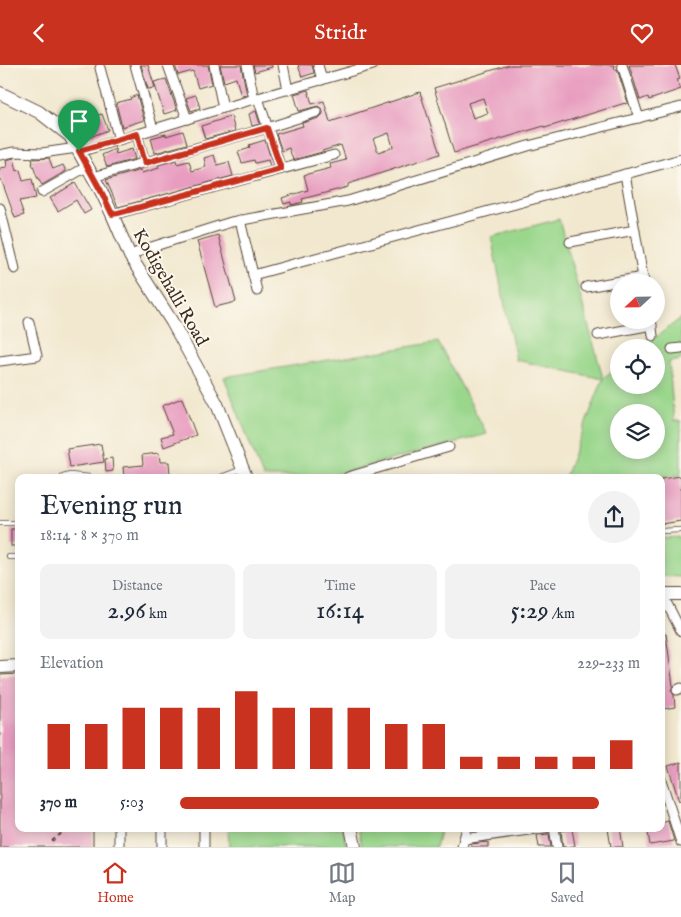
<!DOCTYPE html>
<html lang="en">
<head>
<meta charset="utf-8">
<style>
  body { margin:0; font-family:"IM FELL English",serif; background:#f2f2f3; color:#1f2937; height:100vh; display:flex; flex-direction:column; font-size:19px; white-space:nowrap }
  * { box-sizing:border-box; margin:0 }
  p { font-size:16px; color:#747a83 }
  .icon { flex:none; width:28px; height:28px; fill:none; stroke:currentColor; stroke-width:2; stroke-linecap:round; stroke-linejoin:round }
  .map { position:relative; flex:1; overflow:hidden }
  .details { position:absolute; left:15px; top:409px; width:650px; height:358px; display:flex; flex-direction:column; background:#fff; border-radius:10px; box-shadow:0 2px 12px #0003 }
  .details>* { flex:none }
  .needle { width:32px; rotate:248deg }
  .tools { position:absolute; left:610px; top:209px; display:grid; gap:10px }
  .tools a { display:grid; place-items:center; width:55px; height:55px; border-radius:50%; background:#fff; box-shadow:0 2px 12px #0003; font-size:25px }
  .pin { position:absolute; display:grid; place-items:center; width:42px; height:42px; color:#fff; margin:-51px -21px; border-radius:50% 50% 50% 0; rotate:-45deg; box-shadow:0 0 5px #0007 }
  .pin .icon { rotate:45deg }
  .round { display:grid; place-items:center; flex:none; width:52px; height:52px; border-radius:26px; background:#f2f2f3 }
  .overview { display:flex; align-items:center; justify-content:space-between; height:85px; padding:0 25px }
  h1 { font-size:28px; font-weight:600; line-height:38px }
  .figures { display:grid; grid-template-columns:repeat(3,1fr); gap:8px; height:85px; padding:5px 25px }
  .figures div { display:grid; align-content:center; border-radius:10px; background:#f2f2f3; text-align:center }
  .figures b { font-size:25px; font-weight:600 }
  .figures small { font-size:14px; font-weight:400 }
  .figures p { font-size:14px }
  .chart { height:140px; padding:10px 25px }
  .chart p { display:flex; justify-content:space-between }
  .chart svg { width:100%; height:90px; margin-top:5px; stroke:#c8321e; stroke-width:6 }
  ul { padding:0 25px; list-style:none; font-size:16px }
  li { display:grid; grid-template-columns:80px 60px 1fr; align-items:center; height:38px }
  li i { height:12px; border-radius:6px; background:#c8321e }
  header { display:flex; justify-content:space-between; align-items:center; height:65px; padding:0 25px; background:#c8321e; color:#fff; font-size:22px; font-weight:600 }
  .dock { display:flex; justify-content:space-around; align-items:center; height:70px; border-top:1px solid #e0e1e3; background:#fff; font-size:14px; color:#747a83 }
  .dock a { display:grid; justify-items:center; gap:2px }
  .dock .on { color:#c8321e }
  .map>svg:first-child { display:block }
  .green { fill:#9ad78c; stroke:#6a8055; fill-rule:evenodd }
  .building { fill:#e89dc0; fill-rule:evenodd }
  .lines { fill:none; stroke-linecap:round; stroke-linejoin:round }
  .lane-casing { stroke:#564639; stroke-width:6 }
  .street-casing { stroke:#564639; stroke-width:11 }
  .secondary-casing { stroke:#564639; stroke-width:14 }
  .path { stroke:#564639; stroke-width:2; stroke-dasharray:4 4; stroke-linecap:butt }
  .lane { stroke:#fff; stroke-width:4.5 }
  .street { stroke:#fff; stroke-width:9 }
  .secondary { stroke:#fff; stroke-width:12 }
  .route-casing { stroke:#fff; stroke-width:10 }
  .route { stroke:#c8321e; stroke-width:6 }
  .labels { text-anchor:middle; stroke-width:4; stroke-linejoin:round; paint-order:stroke }
  .street-label { font-size:18px; fill:#3b2a1e; stroke:#fbf7ec }
</style>
</head>
<body>
<header><svg class="icon" aria-label="back" viewBox="0 0 24 24"><path d="M15 5l-7 7 7 7"/></svg>Stridr<svg class="icon" aria-label="heart" viewBox="0 0 24 24"><path d="M12 20l-8-8c-3-5 5-10 8-4 3-6 11-1 8 4z"/></svg></header>
<div class="map">
<svg width="681" height="782" viewBox="0 0 681 782">
  <rect width="100%" height="100%" fill="#fbf7ec"/>
  <filter id="ink" filterUnits="userSpaceOnUse"><feTurbulence type="fractalNoise" baseFrequency=".02" numOctaves="2"/><feDisplacementMap in="SourceGraphic" scale="10" xChannelSelector="R" yChannelSelector="G"/><feConvolveMatrix kernelMatrix="1 2 1 2 8 2 1 2 1" color-interpolation-filters="sRGB"/></filter>
  <filter id="wash" filterUnits="userSpaceOnUse"><feTurbulence type="fractalNoise" baseFrequency=".0096" numOctaves="4" result="noise"/><feDisplacementMap in="SourceGraphic" scale="20" xChannelSelector="R" yChannelSelector="G"/><feGaussianBlur stdDeviation="1.12" result="paint"/><feColorMatrix in="noise" values="0 0 0 0 0 0 0 0 0 0 0 0 0 0 0 0 0 1.4 0 .05"/><feComposite in="paint" operator="in"/></filter>
  <g filter="url(#wash)">
    <rect width="100%" height="100%" fill="#f2e8cf"/>
    <!-- green -->
    <g class="green">
      <path d="M559 154 603 313 619 301V320H656V282H643L681 253V295L669 297 674 356H681V410L654 412H565L603 314 516 295 491 172ZM619 348H656V385H619Z"/>
      <path d="M438 277 487 369 326 412H263L224 312Z"/>
      <path d="M681 472V512L661 511V473Z"/>
      <path d="M228 763H343L346 782H229Z"/>
      <path d="M358 763V762L441 763 436 782H362Z"/>
    </g>
    <g id="blocks">
      <!-- building -->
      <g class="building">
        <path d="M141 0H148L155 23 148 24Z"/>
        <path d="M175 0H208L212 19 198 23 193 6 178 10Z"/>
        <path d="M220 0H241L247 30 241 31 236 13 224 17Z"/>
        <path d="M253 0H272V2L255 7Z"/>
        <path d="M298 0H312L314 8 302 12Z"/>
        <path d="M509 0H614L615 5 617 4 628 38 625 39V38L545 63 544 61 454 88 434 23ZM483 33 488 48 473 53 468 38Z"/>
        <path d="M629 0H675L680 14 677 15 681 24 649 35 648 32 640 35Z"/>
        <path d="M166 14 177 45 164 49 154 17Z"/>
        <path d="M308 25 312 39 324 36 330 57 420 27 440 89 348 119V122L302 134 303 137 291 140V137L284 139 282 133 308 125 304 110 331 103 330 99 346 95 341 80 322 86V87L293 95 289 83 282 86 276 69 303 61 302 58 319 53 323 49V45L318 41 299 46 294 29ZM389 68 393 82 378 87 373 74Z"/>
        <path d="M137 30 144 55 122 62 116 38 131 34 130 33Z"/>
        <path d="M196 30 200 43 191 46 186 33Z"/>
        <path d="M86 42 90 53 102 49 108 65 90 72 84 57 80 59 75 46Z"/>
        <path d="M256 46 260 59 252 61 249 49Z"/>
        <path d="M231 51 235 66 205 74 201 61 223 54V53Z"/>
        <path d="M183 66 187 79 155 88 151 73 166 69V71Z"/>
        <path d="M265 75 273 100 270 101 268 95 255 98 254 95 242 98 238 87 250 83 249 80Z"/>
        <path d="M115 84 116 89 132 84 135 94 107 102 102 90Z"/>
        <path d="M214 90 217 100 229 97 233 111 118 142 106 115 141 105 142 108 159 103 158 100 176 95 177 99 189 96 192 106 206 102 204 93Z"/>
        <path d="M14 93 17 106 20 105 23 116 32 114 36 133 19 136 24 150 15 153 0 111V103L7 102 6 95Z"/>
        <path d="M49 93 53 104 63 100 66 106 42 120 37 112 32 98H33L32 94Z"/>
        <path d="M75 118 91 145 84 149 76 135 58 146 50 133Z"/>
        <path d="M218 170 236 237 215 242 197 176Z"/>
        <path d="M182 333 196 370 164 382 161 372 173 369 162 341Z"/>
        <path d="M101 379 104 397 70 402 67 384Z"/>
        <path d="M159 388 160 397H169L170 410 143 412H124L123 402 143 400 142 390Z"/>
        <path d="M112 393 113 406 106 407 105 394Z"/>
        <path d="M681 411V456L661 459V414Z"/>
        <rect x="11" y="464" width="8" height="17"/>
        <path d="M666 569 673 621 671 625 674 630 675 642 663 644 661 627V570Z"/>
        <path d="M19 609V762H93V782H0V610Z"/>
        <path d="M681 697V735L679 736 668 701Z"/>
        <path d="M668 756 674 776 650 780 647 762H661V758Z"/>
        <path d="M620 762 623 782H611L608 764Z"/>
        <path d="M572 764 575 781 563 782 561 766Z"/>
        <path d="M549 769 551 782H539L537 770Z"/>
        <path d="M488 777V782H470L471 779Z"/>
      </g>
    </g>
  </g>
  <g filter="url(#ink)">
    <use href="#blocks" fill-opacity="0" stroke="#564639" stroke-width="1"/>
    <g class="lines">
      <!-- lane casing -->
      <g class="lane-casing">
        <g id="lane">
          <path d="M63 412 70 410 90 412"/>
          <path d="M221 412 242 404"/>
          <path d="M0 458H19"/>
          <path d="M661 466 680 465"/>
          <path d="M9 492H19"/>
        </g>
      </g>
      <!-- street casing -->
      <g class="street-casing">
        <g id="street">
          <path d="M135 0 153 64"/>
          <path d="M168 0 187 54"/>
          <path d="M247 0 254 34"/>
          <path d="M283 0 288 25"/>
          <path d="M318 0 322 15"/>
          <path d="M622 0 639 53"/>
          <path d="M100 3 119 75"/>
          <path d="M258 33 281 104"/>
          <path d="M223 43 373 0"/>
          <path d="M137 69 145 98"/>
          <path d="M79 87 223 43 214 0"/>
          <path d="M0 90 14 87 42 88 77 83"/>
          <path d="M625 109 644 218"/>
          <path d="M93 112 267 63 317 47"/>
          <path d="M42 127 88 101"/>
          <path d="M0 143 15 204"/>
          <path d="M112 149 119 148 334 90"/>
          <path d="M240 155 257 226"/>
          <path d="M570 177 635 165"/>
          <path d="M130 191 142 185 231 157 348 136 528 81 681 42"/>
          <path d="M253 210 681 94"/>
          <path d="M586 222 643 212"/>
          <path d="M651 255 653 271"/>
          <path d="M598 270 652 260"/>
          <path d="M672 284 681 283"/>
          <path d="M0 296 37 291 29 257"/>
          <path d="M348 412 449 382"/>
          <path d="M662 529 681 566"/>
          <path d="M677 625 681 623"/>
          <path d="M661 715 681 777"/>
          <path d="M119 762V782"/>
          <path d="M162 762V782"/>
          <path d="M204 762V782"/>
          <path d="M554 762 557 782"/>
          <path d="M464 774 551 762"/>
          <path d="M462 782 467 762"/>
        </g>
      </g>
      <!-- secondary casing -->
      <g class="secondary-casing">
        <g id="secondary">
          <path d="M0 28 39 47 70 71 101 126 112 149 130 191 172 257 217 339 246 412"/>
          <path d="M661 529H681"/>
          <path d="M0 602 19 601"/>
          <path d="M351 762 355 782"/>
        </g>
      </g>
      <!-- path -->
      <path class="path" d="M52 776 69 762"/>
      <!-- lane -->
      <use href="#lane" class="lane"/>
      <!-- street -->
      <use href="#street" class="street"/>
      <!-- secondary -->
      <use href="#secondary" class="secondary"/>
    </g>
  </g>
  <g class="lines" filter="url(#ink)">
    <!-- route casing -->
    <g class="route-casing">
      <path id="route" d="M267 63 281 104 118 148 112 149 101 126 79 86 137 69 145 98Z"/>
    </g>
    <!-- route -->
    <use href="#route" class="route"/>
  </g>
  <g class="labels">
    <!-- street labels -->
    <g class="street-label">
      <text transform="translate(171 222) rotate(60)" y="6">Kodigehalli Road</text>
    </g>
  </g>
</svg>
<div class="tools">
<a><svg class="needle" viewBox="-14 -14 28 28"><path d="M0-13l5 13h-10z" fill="#e53935"/><path d="M0 13l5-13h-10z" fill="#747a83"/></svg></a>
<a><svg class="icon" aria-label="locate" viewBox="0 0 24 24"><circle cx="12" cy="12" r="6"/><path d="M12 2v4M12 18v4M2 12h4M18 12h4"/></svg></a>
<a><svg class="icon" aria-label="layers" viewBox="0 0 24 24"><path d="M12 4l9 5-9 5-9-5zM3 14l9 5 9-5"/></svg></a>
</div>
<div class="pin" style="left:79px;top:86px;background:#1e9e55"><svg class="icon" aria-label="arrive" viewBox="0 0 24 24"><path d="M6 21V4h12l-3 4 3 4H6"/></svg></div>
<section class="details">
<div class="overview"><div><h1>Evening run</h1><p>18:14 · 8 × 370 m</p></div><a class="round"><svg class="icon" aria-label="share" viewBox="0 0 24 24"><path d="M12 15V3M7 8l5-5 5 5M5 13v7h14v-7"/></svg></a></div>
<div class="figures">
<div><p>Distance</p><b>2.96<small> km</small></b></div>
<div><p>Time</p><b>16:14</b></div>
<div><p>Pace</p><b>5:29<small> /km</small></b></div>
</div>
<div class="chart"><p><span>Elevation</span>229–233 m</p>
<svg viewBox="0 0 160 44" preserveAspectRatio="none"><path d="M5 44V22M15 44V22M25 44V14M35 44V14M45 44V14M55 44V6M65 44V14M75 44V14M85 44V14M95 44V22M105 44V22M115 44V38M125 44V38M135 44V38M145 44V38M155 44V30"/></svg>
</div>
<ul>
<li><b>370 m</b>5:03<i style="width:91%"></i></li>
</ul>
</section>
</div>
<nav class="dock">
<a class="on"><svg class="icon" aria-label="home" viewBox="0 0 24 24"><path d="M3 11l9-7 9 7M6 9v11h12V9"/></svg>Home</a>
<a><svg class="icon" aria-label="map" viewBox="0 0 24 24"><path d="M3 6l6-2 6 2 6-2v14l-6 2-6-2-6 2zM9 4v14M15 6v14"/></svg>Map</a>
<a><svg class="icon" aria-label="saved" viewBox="0 0 24 24"><path d="M7 4h10v16l-5-4-5 4z"/></svg>Saved</a>
</nav>
</body>
</html>
